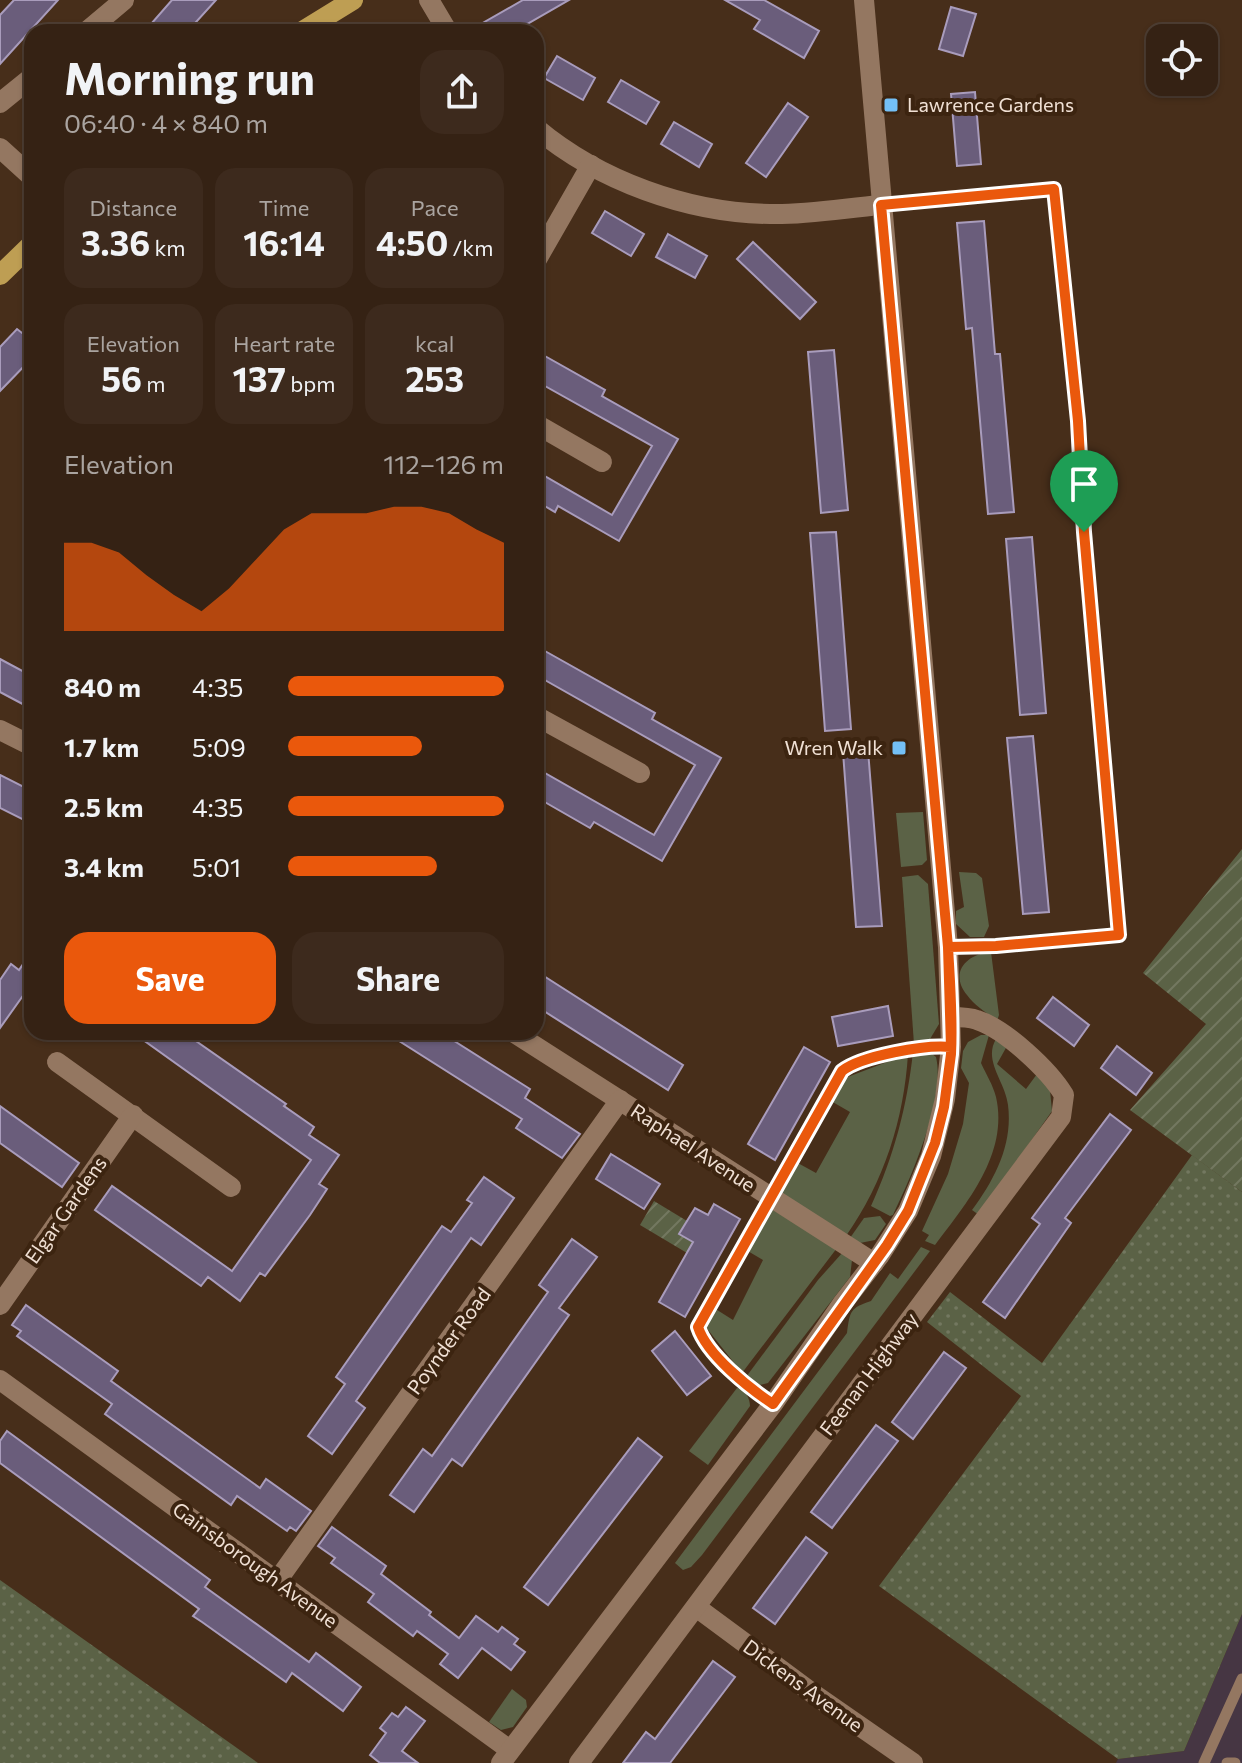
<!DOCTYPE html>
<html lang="en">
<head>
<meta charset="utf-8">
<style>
  body { margin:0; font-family:Commissioner,sans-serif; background:#3d2a1d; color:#f1f3f6; height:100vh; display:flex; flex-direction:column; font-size:30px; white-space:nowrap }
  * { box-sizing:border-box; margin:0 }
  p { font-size:26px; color:#aaa4a0 }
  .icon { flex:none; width:44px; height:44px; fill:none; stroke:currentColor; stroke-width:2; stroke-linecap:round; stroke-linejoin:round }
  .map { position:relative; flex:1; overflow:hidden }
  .drawer { position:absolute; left:24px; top:24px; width:520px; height:1016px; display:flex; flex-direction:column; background:#352214; border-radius:24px; box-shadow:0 2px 6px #0004,0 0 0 2px #4f3f34 }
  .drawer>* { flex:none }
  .controls { position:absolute; left:1146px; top:24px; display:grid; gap:16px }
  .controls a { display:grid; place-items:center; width:72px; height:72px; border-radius:16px; background:#352214; box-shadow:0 2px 6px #0004,0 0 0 2px #4f3f34; font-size:40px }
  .pin { position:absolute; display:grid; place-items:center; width:68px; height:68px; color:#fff; margin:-82px -34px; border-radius:50% 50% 50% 0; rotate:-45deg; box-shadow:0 0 8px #0007 }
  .pin .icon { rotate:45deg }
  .round { display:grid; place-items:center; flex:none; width:84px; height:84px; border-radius:24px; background:#3d2a1d }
  .headline { display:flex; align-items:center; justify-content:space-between; height:136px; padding:0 40px }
  h1 { font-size:44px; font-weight:700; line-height:60px }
  .metrics { display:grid; grid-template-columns:repeat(3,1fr); gap:12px; height:136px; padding:8px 40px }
  .metrics div { display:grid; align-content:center; border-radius:20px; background:#3d2a1d; text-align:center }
  .metrics b { font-size:34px; font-weight:700 }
  .metrics small { font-size:22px; font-weight:400 }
  .metrics p { font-size:22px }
  .chart { height:224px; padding:16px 40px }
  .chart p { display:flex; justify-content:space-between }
  .chart svg { width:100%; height:144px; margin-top:8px; fill:#ea580c; opacity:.7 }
  .primary-button { display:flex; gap:16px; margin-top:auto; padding:16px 40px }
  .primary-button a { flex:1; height:92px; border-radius:24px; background:#ea580c; color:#fff; font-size:32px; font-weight:700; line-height:92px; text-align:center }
  .primary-button a+a { background:#3d2a1d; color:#f1f3f6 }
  ul { padding:0 40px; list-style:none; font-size:26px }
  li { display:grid; grid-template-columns:128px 96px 1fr; align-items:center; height:60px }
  li i { height:20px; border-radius:10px; background:#ea580c }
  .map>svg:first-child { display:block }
  .education { fill:#463643 }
  .grass { fill:#5b6246 }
  .park { fill:url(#park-dots) }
  .garden { fill:url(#garden-furrows) }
  .building { fill:#6a5d7b; stroke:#a99cbc; stroke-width:2 }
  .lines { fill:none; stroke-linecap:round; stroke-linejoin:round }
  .service { stroke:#947761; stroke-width:11 }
  .minor { stroke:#947761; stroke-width:20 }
  .tertiary { stroke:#947761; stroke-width:20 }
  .primary { stroke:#be9e53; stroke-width:20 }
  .route-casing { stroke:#fff; stroke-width:16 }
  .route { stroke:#ea580c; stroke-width:10 }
  .poi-dot { fill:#74c0f6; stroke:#3c2410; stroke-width:3 }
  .labels { text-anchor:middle; stroke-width:8; stroke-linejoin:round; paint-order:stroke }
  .poi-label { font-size:20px; fill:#f0e0d4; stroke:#3c2410; text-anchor:start }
  .street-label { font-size:20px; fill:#f0e0d4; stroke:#3c2410 }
</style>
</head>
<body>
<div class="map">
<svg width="1242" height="1763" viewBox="0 0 1242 1763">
  <defs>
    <pattern id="park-dots" width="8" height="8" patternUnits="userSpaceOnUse" patternTransform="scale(2)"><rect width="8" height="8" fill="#5b6246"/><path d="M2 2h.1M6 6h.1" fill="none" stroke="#737860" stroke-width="1.8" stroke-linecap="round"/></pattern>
    <pattern id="garden-furrows" width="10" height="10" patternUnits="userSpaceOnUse" patternTransform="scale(2)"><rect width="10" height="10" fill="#5b6246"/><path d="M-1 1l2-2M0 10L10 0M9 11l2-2" fill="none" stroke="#737860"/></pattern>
  </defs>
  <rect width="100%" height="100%" fill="#472e1a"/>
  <!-- education -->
  <path class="education" d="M1242 1614V1763H1116L1118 1759 1184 1751Z"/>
  <!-- grass -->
  <g class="grass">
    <path d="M923 812 927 860 922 865 901 867 896 813Z"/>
    <path d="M959 872 976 873 982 878 989 926 984 937H970L956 924V911L964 907Z"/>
    <path d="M918 875 928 884 939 1024 930 1039 914 1044 902 877Z"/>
    <path d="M991 952 999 1015 997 1021C987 1013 975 1006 967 995 949 973 966 954 991 952Z"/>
    <path d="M981 1035H989L981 1063C986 1074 993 1085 996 1097 1009 1154 966 1204 935 1245L925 1241 929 1235 922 1231 948 1174 963 1124 969 1083 961 1068 963 1051 968 1042Z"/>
    <path d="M996 1039 1007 1046 997 1064 1026 1089 1037 1074 1050 1090 1052 1111 979 1215 972 1210C995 1179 1013 1144 1008 1105 1005 1081 983 1061 996 1039Z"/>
    <path d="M913 1052 931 1053 936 1057C946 1098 911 1178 893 1215L890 1216 871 1206C894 1156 907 1107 913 1052Z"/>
    <path d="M908 1054C904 1119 884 1182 846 1236L783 1196 781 1190 796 1162 816 1173 850 1112 831 1101 845 1078Z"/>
    <path d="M773 1210 837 1248 742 1373 705 1326 714 1308 733 1320 763 1260 746 1250 769 1212Z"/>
    <path d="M880 1216 886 1224 875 1240 860 1243 850 1238 864 1218Z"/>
    <path d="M921 1247 930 1251 702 1555 691 1567 683 1570 675 1563 847 1333C850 1311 850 1308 871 1301L890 1273 898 1279Z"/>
    <path d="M843 1252 852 1260 850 1277 768 1383 756 1386 746 1377 818 1280Z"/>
    <path d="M737 1388C745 1388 750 1399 750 1406L708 1465 689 1451Z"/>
    <path d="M512 1689 526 1700 527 1707 513 1727 501 1730 489 1722Z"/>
  </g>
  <!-- park -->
  <g class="park">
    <path d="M1192 1155 1242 1192V1614L1184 1751 1118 1759 879 1586 1021 1396 927 1322 950 1292 1042 1363Z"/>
    <path d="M0 1580 258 1763H0Z"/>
  </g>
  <!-- garden -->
  <g class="garden">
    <path d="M1242 849V1192L1130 1110 1206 1024 1143 973Z"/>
    <path d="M654 1201 687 1221 693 1242 687 1253 640 1225Z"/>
  </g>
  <!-- building -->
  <g class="building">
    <path d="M14 0H58L0 64V15Z"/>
    <path d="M172 0H216L187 32H144Z"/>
    <path d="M523 0H569L524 26 527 32H467Z"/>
    <path d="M725 0H764L819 31 804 58 754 29 760 20Z"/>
    <path d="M951 7 976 14 963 56 939 49Z"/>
    <path d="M557 56 595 78 583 100 544 78Z"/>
    <path d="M621 80 659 102 646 124 608 102Z"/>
    <path d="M975 92 981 164 957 166 951 94Z"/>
    <path d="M788 103 808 117 766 177 746 163Z"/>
    <path d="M674 122 712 144 699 167 661 144Z"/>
    <path d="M605 211 644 234 631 256 592 233Z"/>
    <path d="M984 221 995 354H1000L1014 512 988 514 972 328 966 329 957 223Z"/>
    <path d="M668 234 707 256 695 278 656 257Z"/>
    <path d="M753 242 816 302 800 319 737 259Z"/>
    <path d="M32 323V358L0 391V347L17 329 22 333Z"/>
    <path d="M834 350 848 510 821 513 808 352Z"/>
    <path d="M536 351 605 390 602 396 678 439 619 541 558 506 555 512 536 501V471L612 515 652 446 536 381Z"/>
    <path d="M836 532 851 729 825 731 810 533Z"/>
    <path d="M1032 537 1046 713 1020 715 1006 539Z"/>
    <path d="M536 646 655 713 652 719 721 758 662 861 594 822 590 828 536 797V768L654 835 695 765 536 675Z"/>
    <path d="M0 659 32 676V709L0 692Z"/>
    <path d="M1033 736 1049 912 1023 914 1007 738Z"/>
    <path d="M868 750 882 926 856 927 843 752Z"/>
    <path d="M0 775 32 791V824L0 808Z"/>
    <path d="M32 951V983L0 1028V980L11 964 19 970Z"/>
    <path d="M536 971 683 1065 668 1090 536 1006Z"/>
    <path d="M1053 997 1089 1025 1074 1046 1037 1018Z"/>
    <path d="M888 1006 893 1036 838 1046 832 1017Z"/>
    <path d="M132 1032H183L286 1104 284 1106 314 1127 309 1135 339 1155 319 1184 327 1189 310 1215 265 1276 260 1273 240 1301 208 1277 201 1286 95 1210 112 1186 232 1271 311 1160Z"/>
    <path d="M385 1032H440L530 1089 525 1098 580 1134 562 1158 516 1128 522 1119Z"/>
    <path d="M1117 1046 1152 1073 1136 1095 1101 1068Z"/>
    <path d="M804 1047 830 1062 775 1160 748 1144Z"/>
    <path d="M0 1106 79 1163 62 1187 0 1143Z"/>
    <path d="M1110 1114 1131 1130 1065 1218 1071 1223 1005 1318 983 1302 1040 1224 1032 1218Z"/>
    <path d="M611 1154 660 1184 644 1209 596 1179Z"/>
    <path d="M484 1177 514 1198 481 1245 471 1238 356 1401 365 1408 332 1454 308 1436 345 1384 336 1377 442 1226 451 1232 472 1203 467 1200Z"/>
    <path d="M714 1204 740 1219 685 1317 659 1302 693 1242 679 1234 695 1208 708 1215Z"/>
    <path d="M572 1239 597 1257 559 1308 569 1315 462 1466 452 1459 414 1512 390 1495 423 1449 432 1456 548 1292 539 1285Z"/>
    <path d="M26 1305 118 1371 111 1381 260 1488 266 1479 311 1511 296 1531 290 1527 287 1531 237 1496 231 1505 105 1414 112 1404 17 1336 21 1331 12 1325Z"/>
    <path d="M675 1331 711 1376 687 1395 652 1351Z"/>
    <path d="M944 1352 966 1368 913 1439 892 1422Z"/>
    <path d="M876 1425 898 1441 832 1528 811 1512Z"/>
    <path d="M7 1431 210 1580 205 1587 248 1618 309 1662 316 1653 361 1687 343 1711 292 1673 286 1682 202 1622 193 1616 199 1609 0 1463V1441Z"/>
    <path d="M638 1438 662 1457 548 1605 524 1587Z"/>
    <path d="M332 1527 386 1566 381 1574 431 1612 429 1615 459 1638 476 1616 498 1632 502 1627 518 1639 514 1644 525 1652 511 1670 482 1648 458 1678 440 1664 448 1654 417 1631 413 1636 368 1602 374 1594 331 1563 335 1558 318 1546Z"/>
    <path d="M806 1537 827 1553 775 1624 753 1608Z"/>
    <path d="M713 1661 735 1677 670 1763H623L646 1732 655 1739Z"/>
    <path d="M406 1707 425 1721 402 1751 418 1763H380L370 1755 386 1733 380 1728 392 1713 398 1717Z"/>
  </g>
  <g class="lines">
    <!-- service -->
    <g class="service">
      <path d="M881 205 1054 189 1078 421 1084 532 1119 935 996 946 948 947"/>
      <path d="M773 1404C743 1384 721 1361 699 1332L702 1319 842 1071C862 1056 926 1044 951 1047"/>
      <path d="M1204 1763 1242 1679"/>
      <path d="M1227 1763H1235"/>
    </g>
    <!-- minor -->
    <g class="minor">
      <path d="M429 0 448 32"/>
      <path d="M86 32 124 0"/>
      <path d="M0 103 32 77"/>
      <path d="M536 128C599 181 688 213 770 214 807 215 845 208 881 205"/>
      <path d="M0 148 32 177"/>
      <path d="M536 261 591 165"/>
      <path d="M536 424 602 462"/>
      <path d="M536 716 640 773"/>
      <path d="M0 730 32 746"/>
      <path d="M513 1032 874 1263"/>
      <path d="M57 1062 231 1187"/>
      <path d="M0 1305 133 1115"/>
      <path d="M0 1380 510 1750"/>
      <path d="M277 1581 620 1100"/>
      <path d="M696 1607 815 1695 913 1763"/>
      <path d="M579 1763 1061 1117 1064 1095C1049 1070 1005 1029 977 1020 969 1017 960 1017 951 1017"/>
    </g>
    <!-- tertiary -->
    <path class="tertiary" d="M501 1763 773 1404 842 1304 880 1255 908 1211 931 1156 945 1099 951 1047 948 947 864 0"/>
    <!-- primary -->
    <g class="primary">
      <path d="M301 32 353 0"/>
      <path d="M0 275 32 244"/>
    </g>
  </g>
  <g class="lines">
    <!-- route casing -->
    <g class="route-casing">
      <path id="route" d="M1084 532 1119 935 996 946 948 947 951 1047C926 1044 861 1056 842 1071L698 1327C707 1355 749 1388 773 1404L887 1245 908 1211 935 1143 944 1107 951 1054C953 1018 950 983 948 947L881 205 1054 189 1078 421 1084 532"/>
    </g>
    <!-- route -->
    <use href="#route" class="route"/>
  </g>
  <!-- markers -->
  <g class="poi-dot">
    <rect x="883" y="97" width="16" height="16" rx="4"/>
    <rect x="891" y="740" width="16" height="16" rx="4"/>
  </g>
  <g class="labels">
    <!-- poi labels -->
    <g class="poi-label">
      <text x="907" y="112">Lawrence Gardens</text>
      <text x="883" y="755" text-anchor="end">Wren Walk</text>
    </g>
    <!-- street labels -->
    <g class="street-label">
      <text transform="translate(693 1148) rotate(33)" y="7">Raphael Avenue</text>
      <text transform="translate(66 1210) rotate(-55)" y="7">Elgar Gardens</text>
      <text transform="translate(449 1341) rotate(-54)" y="7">Poynder Road</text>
      <text transform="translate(869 1374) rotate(-53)" y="7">Feenan Highway</text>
      <text transform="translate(255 1565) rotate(36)" y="7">Gainsborough Avenue</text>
      <text transform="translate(803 1686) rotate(36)" y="7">Dickens Avenue</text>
    </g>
  </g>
</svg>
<div class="controls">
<a><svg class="icon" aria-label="locate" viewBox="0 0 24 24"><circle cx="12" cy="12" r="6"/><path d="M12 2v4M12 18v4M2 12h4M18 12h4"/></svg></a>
</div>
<div class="pin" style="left:1084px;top:532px;background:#1e9e55"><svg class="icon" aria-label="arrive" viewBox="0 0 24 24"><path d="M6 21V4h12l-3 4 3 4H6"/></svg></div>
<section class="drawer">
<div class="headline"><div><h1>Morning run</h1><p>06:40 · 4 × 840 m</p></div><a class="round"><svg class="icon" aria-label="share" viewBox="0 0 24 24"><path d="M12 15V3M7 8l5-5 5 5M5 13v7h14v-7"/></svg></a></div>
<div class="metrics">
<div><p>Distance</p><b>3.36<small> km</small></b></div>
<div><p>Time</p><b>16:14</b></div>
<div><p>Pace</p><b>4:50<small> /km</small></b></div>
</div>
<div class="metrics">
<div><p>Elevation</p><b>56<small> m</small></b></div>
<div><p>Heart rate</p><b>137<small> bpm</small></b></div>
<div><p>kcal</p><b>253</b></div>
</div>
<div class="chart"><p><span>Elevation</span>112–126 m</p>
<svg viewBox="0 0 160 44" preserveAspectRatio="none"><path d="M0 44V17L10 17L20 20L30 27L40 33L50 38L60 31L70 22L80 13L90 8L100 8L110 8L120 6L130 6L140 8L150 13L160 17V44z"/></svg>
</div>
<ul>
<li><b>840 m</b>4:35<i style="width:100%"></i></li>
<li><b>1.7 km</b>5:09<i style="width:62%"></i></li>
<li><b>2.5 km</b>4:35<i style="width:100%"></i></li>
<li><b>3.4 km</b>5:01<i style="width:69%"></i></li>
</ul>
<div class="primary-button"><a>Save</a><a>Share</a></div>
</section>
</div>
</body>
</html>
